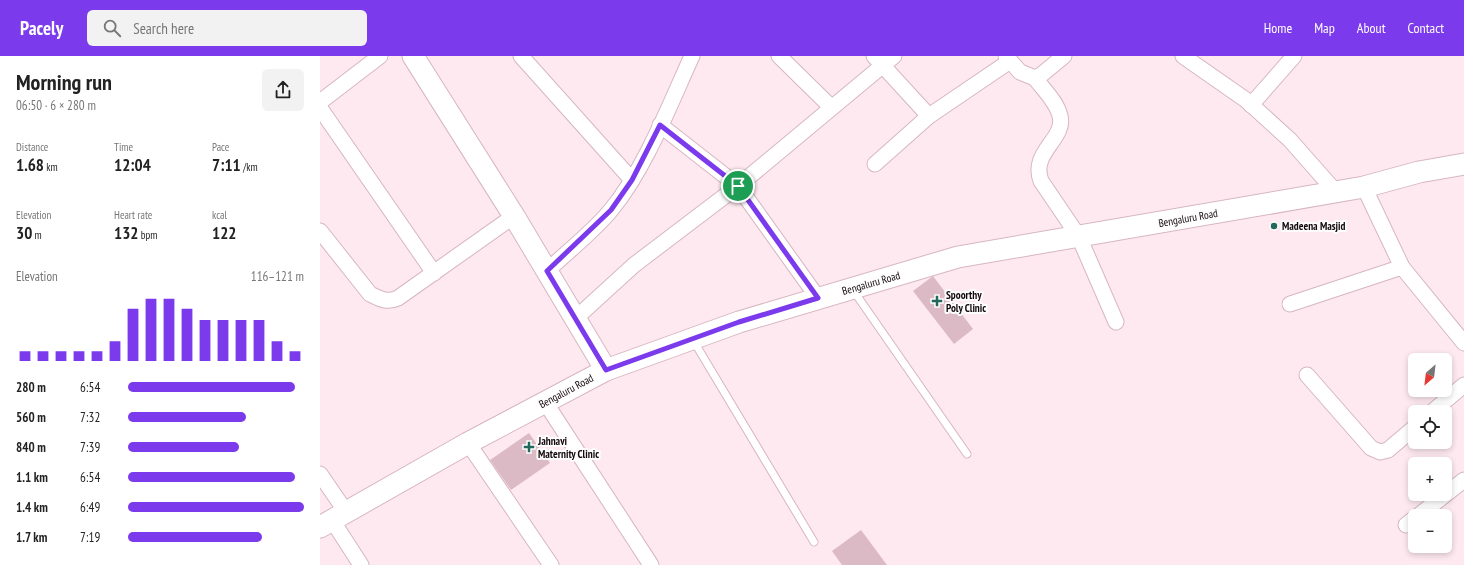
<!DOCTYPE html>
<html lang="en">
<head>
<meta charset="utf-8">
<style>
  body { margin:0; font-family:"PT Sans Narrow",sans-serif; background:#f2f2f2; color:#222; height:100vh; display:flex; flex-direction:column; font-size:15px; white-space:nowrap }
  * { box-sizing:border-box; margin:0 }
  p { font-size:13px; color:#767676 }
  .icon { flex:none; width:22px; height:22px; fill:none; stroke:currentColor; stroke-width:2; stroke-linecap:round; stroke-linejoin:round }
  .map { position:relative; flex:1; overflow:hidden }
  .side { display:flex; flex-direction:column; background:#fff; width:320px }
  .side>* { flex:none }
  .needle { width:26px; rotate:208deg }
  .tools { position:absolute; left:1088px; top:297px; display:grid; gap:8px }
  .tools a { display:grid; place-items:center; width:44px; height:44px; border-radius:6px; background:#fff; box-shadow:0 2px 6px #0003; font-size:20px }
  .pin { position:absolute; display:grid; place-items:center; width:34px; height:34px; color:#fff; margin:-17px; border:2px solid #fff; border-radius:50%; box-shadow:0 1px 4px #0007 }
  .round { display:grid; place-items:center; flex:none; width:42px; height:42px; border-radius:6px; background:#f2f2f2 }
  .headline { display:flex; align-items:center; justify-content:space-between; height:68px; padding:0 16px }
  h1 { font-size:22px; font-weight:700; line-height:30px }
  .metrics { display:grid; grid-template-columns:repeat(3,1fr); gap:6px; height:68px; padding:4px 16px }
  .metrics div { display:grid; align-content:center }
  .metrics b { font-size:17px; font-weight:700 }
  .metrics small { font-size:11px; font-weight:400 }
  .metrics p { font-size:11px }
  .chart { height:112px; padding:8px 16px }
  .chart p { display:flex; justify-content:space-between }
  .chart svg { width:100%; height:72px; margin-top:4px; stroke:#7c3aed; stroke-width:6 }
  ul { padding:0 16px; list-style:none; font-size:13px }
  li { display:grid; grid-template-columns:64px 48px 1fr; align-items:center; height:30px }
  li i { height:10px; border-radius:5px; background:#7c3aed }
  header { display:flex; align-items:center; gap:24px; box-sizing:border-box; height:56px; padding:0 20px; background:#7c3aed; color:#fff }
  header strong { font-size:19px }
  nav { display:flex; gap:22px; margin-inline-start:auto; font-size:14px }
  .search { width:280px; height:36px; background:#f2f2f2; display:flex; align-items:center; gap:10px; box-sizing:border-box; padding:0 14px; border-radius:6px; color:#767676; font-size:15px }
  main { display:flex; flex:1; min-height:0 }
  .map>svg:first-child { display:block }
  .building { fill:#dcbac5 }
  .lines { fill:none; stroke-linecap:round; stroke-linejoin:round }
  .lane-casing { stroke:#d7b6c0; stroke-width:9 }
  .street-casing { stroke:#d7b6c0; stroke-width:17 }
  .secondary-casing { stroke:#d7b6c0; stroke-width:23 }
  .lane { stroke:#fff; stroke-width:7 }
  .street { stroke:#fff; stroke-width:15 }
  .secondary { stroke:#fff; stroke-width:21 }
  .route-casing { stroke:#fff; stroke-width:8 }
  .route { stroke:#7c3aed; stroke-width:5 }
  .poi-dot { fill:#23685a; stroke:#fdfdfd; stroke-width:1.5 }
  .labels { text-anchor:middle; stroke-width:4; stroke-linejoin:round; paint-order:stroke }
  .street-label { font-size:11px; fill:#14090d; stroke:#fdfdfd }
  .poi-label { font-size:11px; font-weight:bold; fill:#14090d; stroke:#fdfdfd; text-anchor:start }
</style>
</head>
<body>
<header>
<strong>Pacely</strong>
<div class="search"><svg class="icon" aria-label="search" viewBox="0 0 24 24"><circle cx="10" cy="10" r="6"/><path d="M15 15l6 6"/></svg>Search here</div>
<nav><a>Home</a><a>Map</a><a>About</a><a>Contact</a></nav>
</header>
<main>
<section class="side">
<div class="headline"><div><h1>Morning run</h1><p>06:50 · 6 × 280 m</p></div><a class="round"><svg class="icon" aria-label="share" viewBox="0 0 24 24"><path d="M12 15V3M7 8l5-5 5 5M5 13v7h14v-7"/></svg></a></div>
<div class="metrics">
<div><p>Distance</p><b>1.68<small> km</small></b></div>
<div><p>Time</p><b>12:04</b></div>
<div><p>Pace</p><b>7:11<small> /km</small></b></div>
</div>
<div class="metrics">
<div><p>Elevation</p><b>30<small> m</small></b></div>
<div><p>Heart rate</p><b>132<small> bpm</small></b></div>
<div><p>kcal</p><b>122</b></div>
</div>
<div class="chart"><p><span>Elevation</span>116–121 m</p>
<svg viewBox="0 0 160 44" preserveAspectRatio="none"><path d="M5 44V38M15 44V38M25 44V38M35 44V38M45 44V38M55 44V32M65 44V12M75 44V6M85 44V6M95 44V12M105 44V19M115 44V19M125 44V19M135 44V19M145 44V32M155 44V38"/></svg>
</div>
<ul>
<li><b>280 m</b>6:54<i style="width:95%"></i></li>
<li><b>560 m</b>7:32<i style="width:67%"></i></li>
<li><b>840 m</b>7:39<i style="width:63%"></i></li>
<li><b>1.1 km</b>6:54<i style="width:95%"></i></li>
<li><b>1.4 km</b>6:49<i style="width:100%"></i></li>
<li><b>1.7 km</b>7:19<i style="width:76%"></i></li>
</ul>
</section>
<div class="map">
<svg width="1144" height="509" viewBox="0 0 1144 509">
  <rect width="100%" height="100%" fill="#fee9f0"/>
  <!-- building -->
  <g class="building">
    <path d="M613 220 653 273 634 288 593 235Z"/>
    <path d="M209 377 230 407 191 434 170 404Z"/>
    <path d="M541 474 567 509H522L512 495Z"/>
  </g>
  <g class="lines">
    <!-- lane casing -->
    <g class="lane-casing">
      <g id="lane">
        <path d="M533 234 647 398"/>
        <path d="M373 284 494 486"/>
      </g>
    </g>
    <!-- street casing -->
    <g class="street-casing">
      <g id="street">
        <path d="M201 0 312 124"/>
        <path d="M459 0 511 51"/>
        <path d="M554 0 609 60"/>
        <path d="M686 0 700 16 715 22 721 19 744 0"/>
        <path d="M863 0 926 44 970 84 1015 135"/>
        <path d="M715 22C723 33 737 46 740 60 746 83 710 96 721 125L759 181 796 266"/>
        <path d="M0 46 60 0"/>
        <path d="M931 49 974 0"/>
        <path d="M0 52 114 217"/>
        <path d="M340 69 418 130 498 242"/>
        <path d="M555 108 609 60 690 5"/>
        <path d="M1044 131 1082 211 1144 287"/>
        <path d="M0 175 50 238C60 243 67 247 78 242L194 160"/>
        <path d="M227 215C247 196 274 175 291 154 325 113 350 48 372 0"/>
        <path d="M970 248 1082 211"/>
        <path d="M256 262 314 209 418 130 574 0"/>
        <path d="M987 319 1051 392 1060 396 1068 394 1095 371"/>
        <path d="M225 346 331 509"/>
        <path d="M1112 356 1144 329"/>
        <path d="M148 387 231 509"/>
        <path d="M0 418 26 456"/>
        <path d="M1098 460 1144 424"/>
        <path d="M12 464 41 509"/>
        <path d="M1086 469 1095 462"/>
      </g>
    </g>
    <!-- secondary casing -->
    <g class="secondary-casing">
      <g id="secondary">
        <path d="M93 0 194 160 286 314"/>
        <path d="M0 471 148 387 286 314 419 266 638 201 1044 131 1099 116 1144 108"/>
      </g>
    </g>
    <!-- lane -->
    <use href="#lane" class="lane"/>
    <!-- street -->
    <use href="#street" class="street"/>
    <!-- secondary -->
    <use href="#secondary" class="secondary"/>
  </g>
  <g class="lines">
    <!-- route casing -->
    <g class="route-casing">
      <path id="route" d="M340 69 418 130 498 242 419 266 286 314 227 215 291 154 312 124Z"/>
    </g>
    <!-- route -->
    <use href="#route" class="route"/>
  </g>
  <!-- markers -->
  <g class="poi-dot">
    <circle cx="954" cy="170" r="4"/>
    <path d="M615 239h4v4h4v4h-4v4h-4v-4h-4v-4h4z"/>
    <path d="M207 385h4v4h4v4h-4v4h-4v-4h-4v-4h4z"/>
  </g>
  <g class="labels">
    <!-- street labels -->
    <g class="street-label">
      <text transform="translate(868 162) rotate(-10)" y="4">Bengaluru Road</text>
      <text transform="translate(551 227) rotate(-16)" y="4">Bengaluru Road</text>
      <text transform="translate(246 335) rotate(-28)" y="4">Bengaluru Road</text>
    </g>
    <!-- poi labels -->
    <g class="poi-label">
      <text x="962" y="174">Madeena Masjid</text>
      <text x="626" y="243">Spoorthy<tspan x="626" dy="13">Poly Clinic</tspan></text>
      <text x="218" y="389">Jahnavi<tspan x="218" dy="13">Maternity Clinic</tspan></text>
    </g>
  </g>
</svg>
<div class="tools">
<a><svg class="needle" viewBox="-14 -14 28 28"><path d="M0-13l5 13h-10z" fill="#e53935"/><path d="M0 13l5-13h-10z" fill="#767676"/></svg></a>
<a><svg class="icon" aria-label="locate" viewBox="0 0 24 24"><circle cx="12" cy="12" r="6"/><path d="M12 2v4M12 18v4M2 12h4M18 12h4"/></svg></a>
<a>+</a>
<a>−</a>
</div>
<div class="pin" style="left:418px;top:130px;background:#1e9e55"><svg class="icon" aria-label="arrive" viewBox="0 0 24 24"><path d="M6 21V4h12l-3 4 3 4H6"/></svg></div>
</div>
</main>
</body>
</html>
